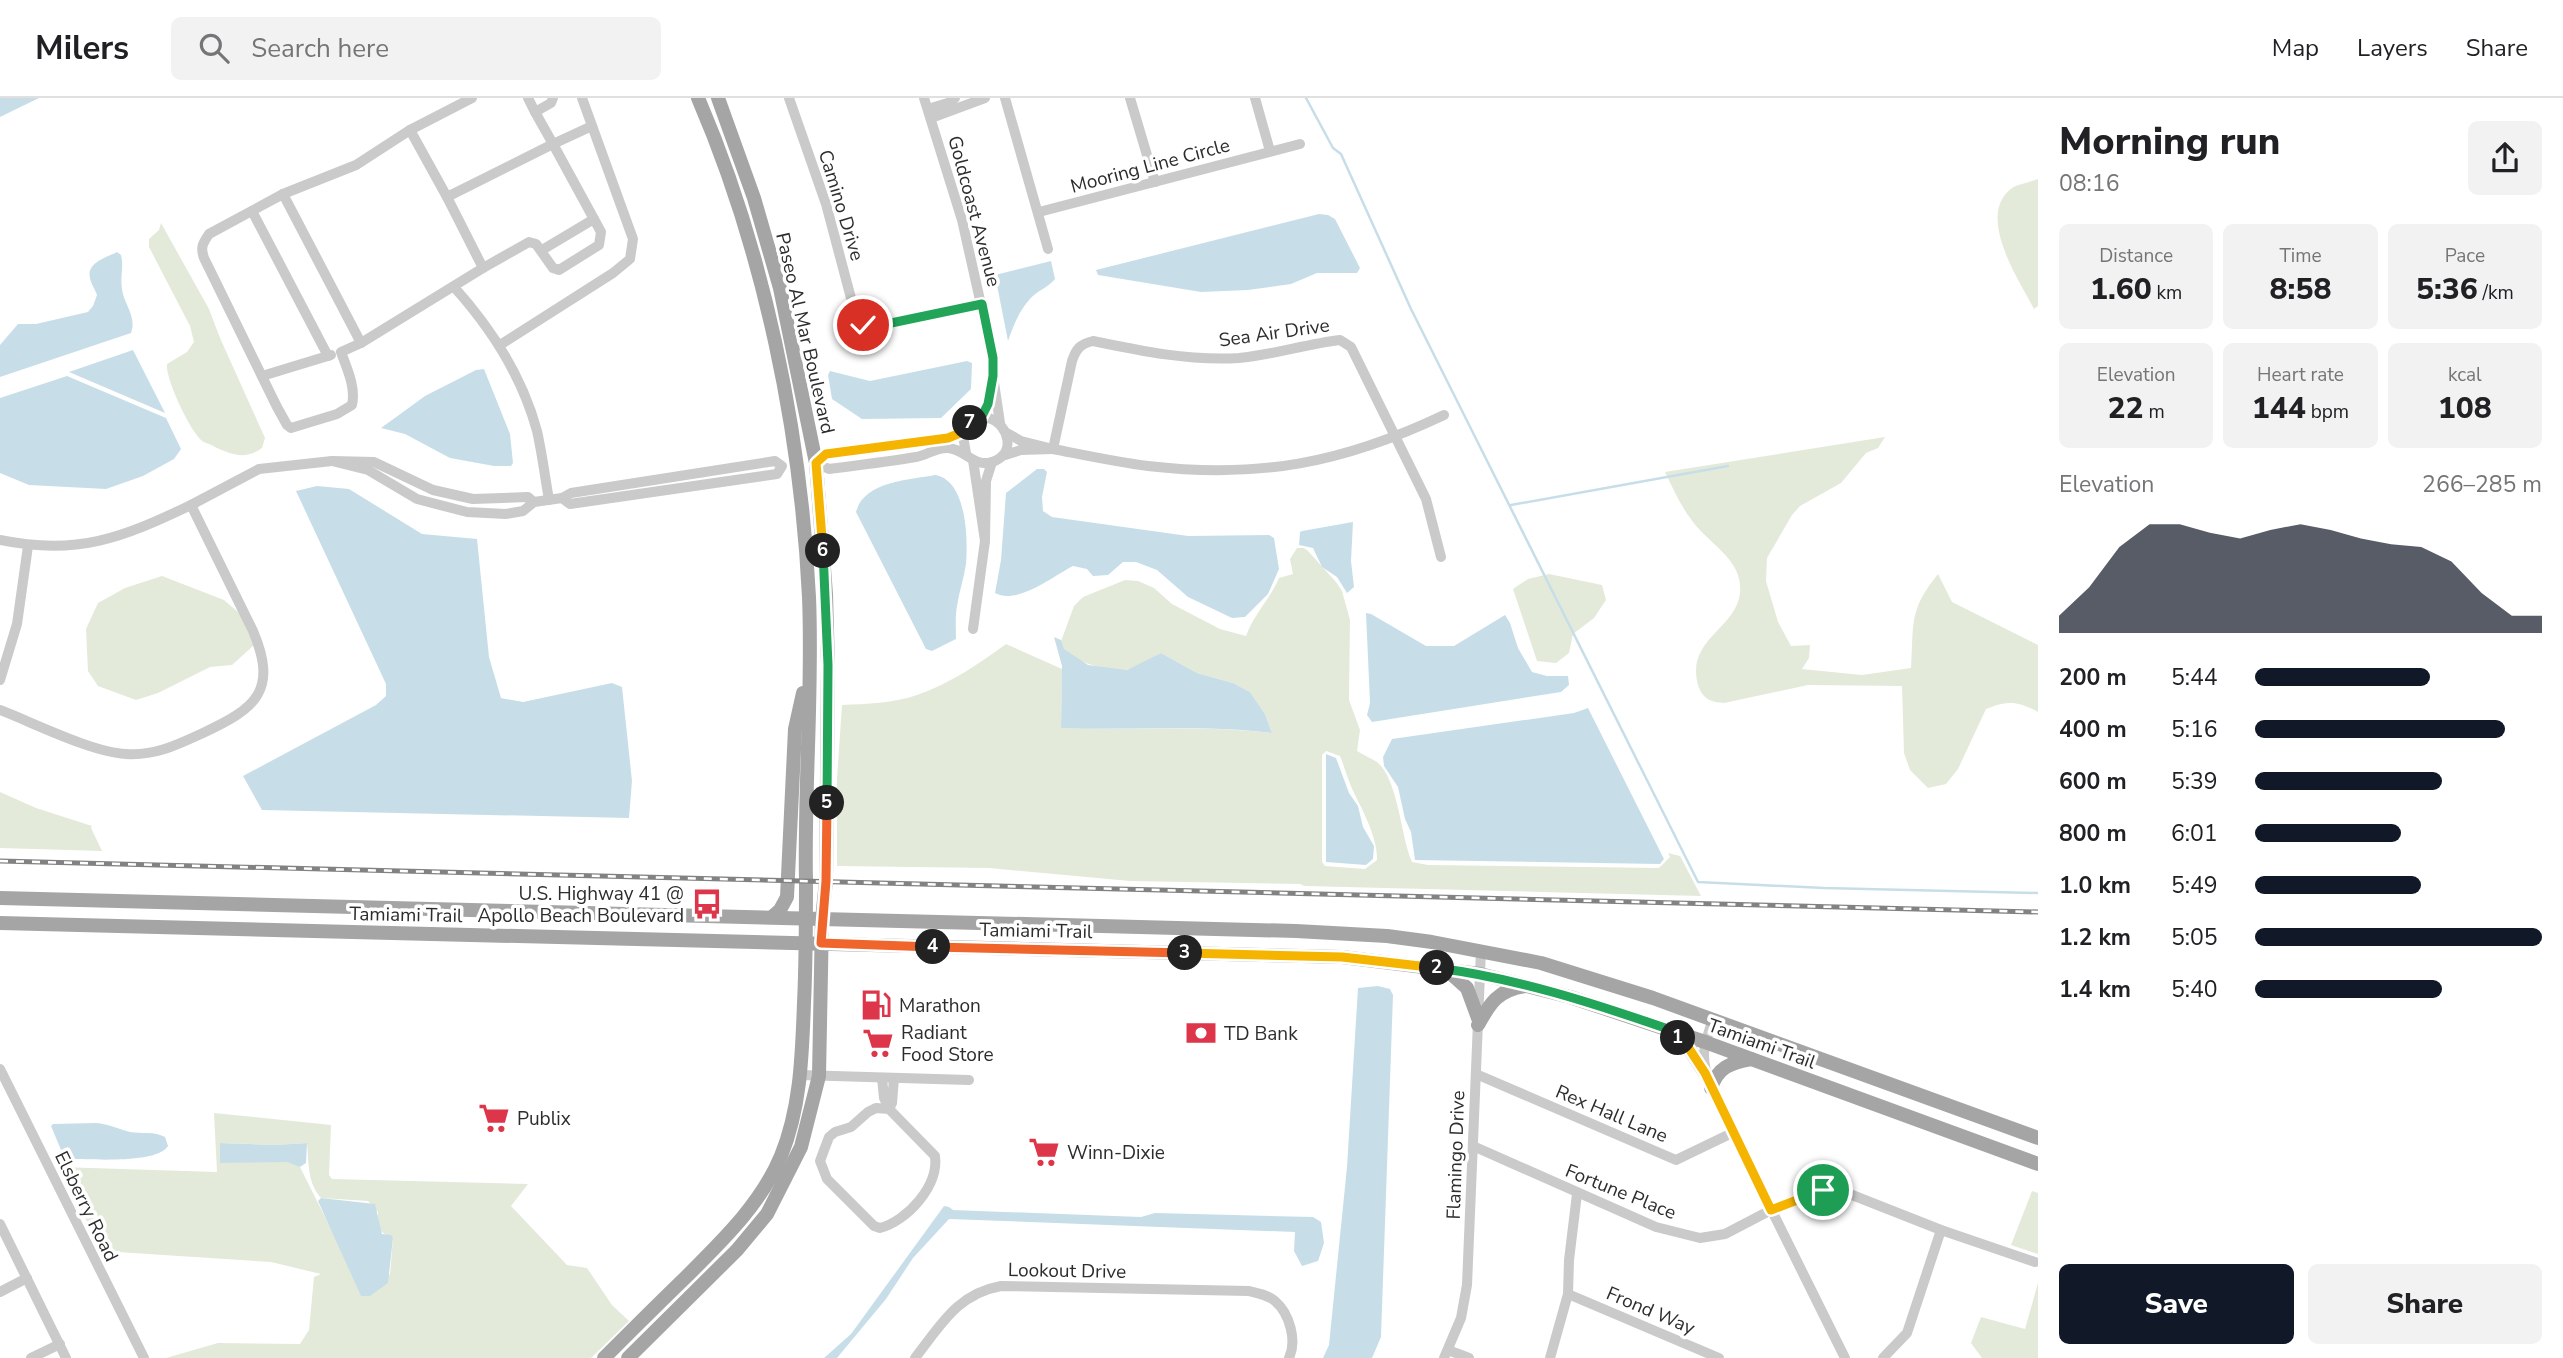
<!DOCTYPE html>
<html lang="en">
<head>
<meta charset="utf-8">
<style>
  body { margin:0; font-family:"Nunito Sans",sans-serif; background:#f2f2f2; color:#202124; height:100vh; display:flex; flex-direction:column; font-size:26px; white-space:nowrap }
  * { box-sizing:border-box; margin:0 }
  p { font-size:23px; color:#757577 }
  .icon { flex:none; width:38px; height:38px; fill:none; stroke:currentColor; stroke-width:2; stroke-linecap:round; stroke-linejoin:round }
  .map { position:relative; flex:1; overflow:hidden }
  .panel { display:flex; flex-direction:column; background:#fff; width:525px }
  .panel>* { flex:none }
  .pin { position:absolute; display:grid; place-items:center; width:60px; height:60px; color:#fff; margin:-30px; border:4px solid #fff; border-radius:50%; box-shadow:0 2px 7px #0007 }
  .km { position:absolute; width:35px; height:35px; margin:-18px; border-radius:50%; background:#222; color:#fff; font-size:19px; line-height:35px; text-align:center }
  .round { display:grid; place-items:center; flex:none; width:74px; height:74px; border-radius:10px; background:#f2f2f2 }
  .headline { display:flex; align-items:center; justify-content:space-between; height:119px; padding:0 21px }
  h1 { font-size:38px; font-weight:800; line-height:52px }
  .stats { display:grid; grid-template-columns:repeat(3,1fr); gap:10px; height:119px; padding:7px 21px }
  .stats div { display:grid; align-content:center; border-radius:10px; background:#f2f2f2; text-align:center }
  .stats b { font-size:30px; font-weight:800 }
  .stats small { font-size:19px; font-weight:400 }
  .stats p { font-size:19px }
  .chart { height:196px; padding:14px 21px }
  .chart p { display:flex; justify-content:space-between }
  .chart svg { width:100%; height:126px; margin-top:7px; fill:#111827; opacity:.7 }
  .action { display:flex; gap:14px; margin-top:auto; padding:14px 21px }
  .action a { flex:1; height:80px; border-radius:10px; background:#111827; color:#fff; font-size:28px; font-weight:800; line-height:80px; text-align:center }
  .action a+a { background:#f2f2f2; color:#202124 }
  ul { padding:0 21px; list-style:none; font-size:23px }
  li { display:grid; grid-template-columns:112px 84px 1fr; align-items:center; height:52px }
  li i { height:18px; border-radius:9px; background:#111827 }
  header { display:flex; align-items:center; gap:42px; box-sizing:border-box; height:98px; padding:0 35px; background:#fff; border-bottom:2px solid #e0e0e0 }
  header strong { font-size:33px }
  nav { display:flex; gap:38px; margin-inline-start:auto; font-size:24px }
  .search { width:490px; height:63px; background:#f2f2f2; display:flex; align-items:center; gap:18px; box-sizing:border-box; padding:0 24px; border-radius:10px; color:#757577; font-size:26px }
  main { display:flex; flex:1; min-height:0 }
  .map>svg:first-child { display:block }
  .green { fill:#e3eada; fill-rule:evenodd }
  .water { fill:#c7dee9 }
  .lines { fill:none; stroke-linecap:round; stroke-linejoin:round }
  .stream { stroke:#c7dee9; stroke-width:2.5 }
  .minor { stroke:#cacaca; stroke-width:10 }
  .major { stroke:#a5a5a5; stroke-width:14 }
  .rail-casing { stroke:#828282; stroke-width:5 }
  .rail { stroke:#fff; stroke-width:2.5; stroke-dasharray:8; stroke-linecap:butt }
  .split-1-casing { stroke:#fff; stroke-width:14 }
  .split-2-casing { stroke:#fff; stroke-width:14 }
  .split-3-casing { stroke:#fff; stroke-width:14 }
  .split-4-casing { stroke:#fff; stroke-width:14 }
  .split-5-casing { stroke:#fff; stroke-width:14 }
  .split-6-casing { stroke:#fff; stroke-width:14 }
  .split-7-casing { stroke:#fff; stroke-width:14 }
  .split-8-casing { stroke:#fff; stroke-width:14 }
  .split-1 { stroke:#f5b400; stroke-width:9 }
  .split-2 { stroke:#22a559; stroke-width:9 }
  .split-3 { stroke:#f5b400; stroke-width:9 }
  .split-4 { stroke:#f0652b; stroke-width:9 }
  .split-5 { stroke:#f0652b; stroke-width:9 }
  .split-6 { stroke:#22a559; stroke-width:9 }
  .split-7 { stroke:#f5b400; stroke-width:9 }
  .split-8 { stroke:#22a559; stroke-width:9 }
  .labels { text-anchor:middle; stroke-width:7; stroke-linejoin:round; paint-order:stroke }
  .street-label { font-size:19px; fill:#2d2d2d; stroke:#fff }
  .poi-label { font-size:19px; fill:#2d2d2d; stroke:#fff; text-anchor:start }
</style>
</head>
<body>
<header>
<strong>Milers</strong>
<div class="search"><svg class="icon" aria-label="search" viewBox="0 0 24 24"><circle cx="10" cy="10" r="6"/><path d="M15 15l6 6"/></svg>Search here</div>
<nav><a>Map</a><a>Layers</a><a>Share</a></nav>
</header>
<main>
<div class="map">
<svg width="2038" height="1260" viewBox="0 0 2038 1260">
  <rect width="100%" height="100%" fill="#fff"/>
  <!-- green -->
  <g class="green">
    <path d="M2038 81V208L2034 211C2019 182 1975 117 2012 90 2018 86 2031 84 2038 81Z"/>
    <path d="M161 125 209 211 220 240 265 340 262 350C246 362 232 357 215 349 211 346 204 345 201 342 189 331 165 280 167 266L187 254 194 244 190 228 149 149V141L159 132Z"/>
    <path d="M1885 339 1878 350 1866 355 1841 385 1800 408 1792 417 1767 460 1766 483 1778 524 1791 548 1810 547 1809 560 1802 571 1862 577 1911 570C1914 526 1908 513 1938 476L1952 504 2038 547V614C2018 603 2008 602 1986 611L1958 671 1946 686 1928 690 1910 672 1904 655 1902 588 1808 587 1724 605C1712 604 1704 602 1699 590 1683 542 1736 532 1740 495 1743 465 1716 450 1698 430 1683 413 1674 393 1665 374Z"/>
    <path d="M1297 450H1304L1308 453 1336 484 1342 493 1350 522 1349 602 1360 632 1357 653C1363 657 1371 660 1377 664 1398 680 1401 740 1412 764L1428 767 1659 770 1670 759 1668 755 1680 758 1701 798 1304 788 1300 786 1130 783 989 770 837 768V681L842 607C866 606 894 605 917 597 949 586 979 566 1006 546L1062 571 1061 630C1132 633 1201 627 1272 635L1265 616 1250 594 1233 585 1197 575 1161 555C1151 560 1137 571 1125 572 1106 573 1070 564 1060 546L1074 508 1083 499 1125 482 1138 483 1154 490 1172 506 1220 531 1246 538C1254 516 1270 501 1279 480L1293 476 1290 461ZM1326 653 1340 658C1345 670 1348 683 1354 695 1363 713 1378 741 1377 762L1365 771 1325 768 1322 764V657Z"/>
    <path d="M1549 476 1602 487 1606 502 1594 520 1573 536 1569 555 1556 565 1537 563 1513 491 1528 481Z"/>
    <path d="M162 478 224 502 239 515 254 547 232 567 210 569 158 595 136 602 98 588 88 573 86 531 98 505 125 490Z"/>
    <path d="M0 694 36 710 92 728 91 730 102 753 0 750Z"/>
    <path d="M214 1015 331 1027 329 1077 332 1081 528 1086 511 1108 567 1167 587 1170 612 1207 629 1223 591 1260H166L218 1245 300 1246 309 1232 314 1179 321 1176 271 1164 102 1153 59 1069 217 1074ZM307 1045C309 1065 307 1084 321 1100L368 1103 378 1114C378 1128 378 1135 393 1140L390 1177 329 1127 299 1067 287 1064H220V1046L223 1045 275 1047Z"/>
    <path d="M2032 1093 2038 1095V1156L2011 1147Z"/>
    <path d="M2038 1185V1260H1982L1971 1245 1981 1219 2025 1231Z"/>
  </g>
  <!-- water -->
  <g class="water">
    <path d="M0 0H39L0 19Z"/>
    <path d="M1319 116 1328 117 1335 121 1360 170 1357 175H1317L1291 186 1248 192 1201 194 1098 177 1096 172Z"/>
    <path d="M117 154 121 157C124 168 120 179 122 191 124 207 137 218 131 235L0 279V247L18 226H36L88 214 93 208 97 197C95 191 91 186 90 180 86 165 107 159 117 154Z"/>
    <path d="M1051 163 1055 181C1048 190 1036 193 1029 202 1019 213 1013 229 1008 243L995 177Z"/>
    <path d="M133 252 165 315 69 274Z"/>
    <path d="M967 263 972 265 971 291 941 320 862 321 832 301 828 277 830 273 870 283Z"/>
    <path d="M484 271 510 336 513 365 511 368H494L450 360 405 336 381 330 425 298 476 272Z"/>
    <path d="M67 278 166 320 181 351 174 361 143 378 106 391 29 387 0 375V300Z"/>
    <path d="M1037 371H1044L1047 374 1042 399 1043 413 1052 419 1188 438 1269 437 1274 440 1279 471 1268 496 1245 519 1232 520 1188 499 1157 472 1136 464H1123L1108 477 1093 478 1087 471 1073 468C1052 479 1017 507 995 495L1001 462 1006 395Z"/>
    <path d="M935 377C967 382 968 441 966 466 964 480 959 494 957 508 955 519 956 530 956 541L932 553 926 551 856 414C864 383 909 382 935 377Z"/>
    <path d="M317 388 349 391 422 436 477 441 489 559 501 600 523 604 612 585 622 589 632 683 629 720 262 712 243 678 376 607 386 598V586L296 393Z"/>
    <path d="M1353 424 1351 463 1354 489 1347 495 1337 479 1322 469 1313 450 1299 447 1300 434 1302 433Z"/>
    <path d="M1366 515 1371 516 1426 548H1454L1505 517 1510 525 1518 550 1532 574 1547 578H1568L1569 587 1561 594 1372 624 1367 617 1370 605Z"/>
    <path d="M1054 539 1061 542 1064 551 1088 567 1127 572 1161 555 1197 575 1233 585 1250 594 1265 616 1272 635C1202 626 1132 633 1061 630L1062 568Z"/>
    <path d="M1588 610 1664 761 1660 766 1415 762 1411 734 1405 721 1398 689 1384 668 1383 659 1392 641 1574 615Z"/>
    <path d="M1326 656 1336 660 1349 695 1358 708 1363 729 1374 748 1373 761 1366 767 1326 764Z"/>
    <path d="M1378 888 1390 891 1393 897 1381 1239 1372 1260H1323L1329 1247 1347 1069 1358 890Z"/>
    <path d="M96 1025C109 1026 118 1031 130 1034 143 1036 154 1033 165 1039L168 1048C157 1066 92 1061 71 1061L64 1059 51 1028 53 1026Z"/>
    <path d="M220 1045 275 1047 307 1045 306 1065 300 1069 287 1064 220 1065Z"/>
    <path d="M321 1100 375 1106 382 1136 391 1137 393 1140 388 1185 370 1198H361L318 1103Z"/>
    <path d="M944 1108 949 1109 953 1112 1141 1119 1155 1115 1313 1119 1321 1124 1324 1145 1318 1163 1302 1168 1294 1153 1295 1134 949 1121 913 1160 886 1201 837 1260H824L851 1236Z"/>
  </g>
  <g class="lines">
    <!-- stream -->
    <g class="stream">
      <path d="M1306 0 1333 50 1341 56 1411 211 1698 784 1824 790 2038 795"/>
      <path d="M1511 407 1728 368"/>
    </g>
    <!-- minor -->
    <g class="minor">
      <path d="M472 0 410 32 356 67 283 96 209 136C203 145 200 149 204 160L277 309 287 327 291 330 337 316 352 307C356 289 347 271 341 254L361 245 483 170 447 99 553 46 535 14 551 5 553 0"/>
      <path d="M528 0 535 14"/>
      <path d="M789 0 826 106 856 219 863 227 872 229 982 206"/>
      <path d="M924 0 962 122 993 260V278"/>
      <path d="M1005 0 1048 151"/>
      <path d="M1130 0 1155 84"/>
      <path d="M1255 0 1270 53"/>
      <path d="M928 11 951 4 955 0"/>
      <path d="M931 20 985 0"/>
      <path d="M410 32 447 99"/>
      <path d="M283 96 361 245"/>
      <path d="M252 113 328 258"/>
      <path d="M1039 114 1300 46"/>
      <path d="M542 152 594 121"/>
      <path d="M483 170 529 144 536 146 553 170 559 172 599 147 601 134 553 46 592 28"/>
      <path d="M454 189C491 230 522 278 537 333 542 355 545 379 549 402"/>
      <path d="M500 247 613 175 630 161 633 141 582 0"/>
      <path d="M262 278 331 257"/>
      <path d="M981 320 988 306 993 278 1000 325"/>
      <path d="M1002 358 1021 352 1053 351 1021 343 1007 335"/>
      <path d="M973 362 985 443 986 383 992 364"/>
      <path d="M775 363 782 368 777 376 570 406 562 400 571 395Z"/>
      <path d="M816 365 829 371C858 367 887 364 916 359 927 357 935 350 947 350 964 350 974 370 992 364 1016 357 1010 327 989 320L972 324 963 338 966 355"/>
      <path d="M816 365 826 356 948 340 965 333"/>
      <path d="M534 404 528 399 473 401 433 392 374 364 332 363 368 372 417 401 467 414 506 416 523 413 534 404 562 400"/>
      <path d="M191 407 259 371 332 363"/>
      <path d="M0 442C77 458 122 440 191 407L253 533C279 594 254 611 203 635 177 647 155 658 126 656 91 654 34 625 0 612"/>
      <path d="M1441 459 1426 401 1351 249 1340 242C1306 246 1273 257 1239 260 1189 263 1141 253 1093 243 1080 246 1076 251 1072 263L1053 351C1084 357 1116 364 1148 368 1259 381 1343 365 1444 317"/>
      <path d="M973 531 985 443"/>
      <path d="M0 582 17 526 28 448"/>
      <path d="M1713 921C1703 950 1700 960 1711 990L1845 1260"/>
      <path d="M0 971 144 1260"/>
      <path d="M1476 976 1676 1062 1732 1035"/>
      <path d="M800 977 969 982"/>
      <path d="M882 980 884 1000 889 1011 892 1005 894 980"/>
      <path d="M876 1010 889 1011 893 1015 935 1058C939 1088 907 1123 880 1130L874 1128 827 1081 820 1063 829 1039 835 1034 851 1029 868 1014Z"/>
      <path d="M1473 1048 1656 1129 1700 1140 1725 1136 1771 1112 1809 1096 1823 1092 1842 1093 1941 1132 2035 1164"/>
      <path d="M0 1126 66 1260"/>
      <path d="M0 1194 27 1180"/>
      <path d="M1568 1196 1719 1260"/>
      <path d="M1448 1252 1469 1260"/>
      <path d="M31 1260 60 1246"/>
      <path d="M915 1260C941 1227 957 1196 1001 1188L1249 1193C1258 1195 1268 1197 1275 1203 1290 1216 1297 1243 1289 1260"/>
      <path d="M1444 1260 1461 1220 1467 1187 1481 852"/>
      <path d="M1550 1260 1568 1196 1569 1162 1577 1096"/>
      <path d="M1883 1260 1907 1235 1941 1132"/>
    </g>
    <!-- major -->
    <g class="major">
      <path d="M0 800 1296 833 1387 838 1432 844 1541 865 1653 900 2038 1040"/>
      <path d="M772 819 780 812 787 799 795 631 803 595"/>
      <path d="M0 825 1342 859 1480 876 1570 899 1705 944 2038 1066"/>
      <path d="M1447 872 1467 890 1478 920"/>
      <path d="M1478 927C1490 905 1498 892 1525 888"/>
      <path d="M1674 937 1688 949 1705 975"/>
      <path d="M1711 990C1718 969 1730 965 1751 961"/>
      <path d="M604 1260C631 1233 658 1206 686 1179 722 1143 761 1106 781 1058 801 1009 802 956 804 905 806 864 806 824 806 783 804 689 813 594 809 499 801 333 764 153 698 0"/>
      <path d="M628 1260 737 1152 767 1116 801 1049 819 978 822 821 826 783 828 567 826 496 816 365 780 190 754 100 718 0"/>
    </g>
    <!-- rail casing -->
    <g class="rail-casing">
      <path id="rail" d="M0 763 2038 814"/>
    </g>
    <!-- rail -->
    <use href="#rail" class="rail"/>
  </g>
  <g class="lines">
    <!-- split-1 casing -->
    <g class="split-1-casing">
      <path id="split-1" d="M1678 940 1688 949 1705 975 1771 1112 1823 1092"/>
    </g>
    <!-- split-2 casing -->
    <g class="split-2-casing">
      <path id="split-2" d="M1437 870C1516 880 1593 905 1668 931L1678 940"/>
    </g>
    <!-- split-3 casing -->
    <g class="split-3-casing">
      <path id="split-3" d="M1185 855 1342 859 1437 870"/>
    </g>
    <!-- split-4 casing -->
    <g class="split-4-casing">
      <path id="split-4" d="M933 849 1185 855"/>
    </g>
    <!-- split-5 casing -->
    <g class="split-5-casing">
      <path id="split-5" d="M827 705 826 783 821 845 933 849"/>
    </g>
    <!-- split-6 casing -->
    <g class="split-6-casing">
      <path id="split-6" d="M823 453 828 567 827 705"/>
    </g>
    <!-- split-7 casing -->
    <g class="split-7-casing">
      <path id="split-7" d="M823 453 816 365 826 356 948 340 965 333 970 325"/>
    </g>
    <!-- split-8 casing -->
    <g class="split-8-casing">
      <path id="split-8" d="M863 227 872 229 982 206 993 260V278L988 306 981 320 970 325"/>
    </g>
    <!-- split-1 -->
    <use href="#split-1" class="split-1"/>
    <!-- split-2 -->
    <use href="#split-2" class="split-2"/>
    <!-- split-3 -->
    <use href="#split-3" class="split-3"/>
    <!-- split-4 -->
    <use href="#split-4" class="split-4"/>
    <!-- split-5 -->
    <use href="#split-5" class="split-5"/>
    <!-- split-6 -->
    <use href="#split-6" class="split-6"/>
    <!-- split-7 -->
    <use href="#split-7" class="split-7"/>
    <!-- split-8 -->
    <use href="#split-8" class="split-8"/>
  </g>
  <!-- icons -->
  <defs>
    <g id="bus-bare" transform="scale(2.415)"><path d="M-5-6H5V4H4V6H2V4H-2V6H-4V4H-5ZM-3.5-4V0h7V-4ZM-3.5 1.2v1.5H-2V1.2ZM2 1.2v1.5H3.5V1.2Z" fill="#dd354a" stroke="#fff" stroke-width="2.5" paint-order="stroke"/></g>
    <g id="fuel-bare" transform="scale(2.415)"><path d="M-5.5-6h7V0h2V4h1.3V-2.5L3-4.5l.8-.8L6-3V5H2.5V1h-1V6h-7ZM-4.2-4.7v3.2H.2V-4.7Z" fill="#dd354a" stroke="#fff" stroke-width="2.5" paint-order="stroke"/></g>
    <g id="bank-bare" transform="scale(2.415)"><path d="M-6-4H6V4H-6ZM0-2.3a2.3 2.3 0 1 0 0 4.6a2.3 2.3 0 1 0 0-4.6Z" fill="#dd354a" stroke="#fff" stroke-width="2.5" paint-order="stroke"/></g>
    <g id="supermarket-bare" transform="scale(2.415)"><path d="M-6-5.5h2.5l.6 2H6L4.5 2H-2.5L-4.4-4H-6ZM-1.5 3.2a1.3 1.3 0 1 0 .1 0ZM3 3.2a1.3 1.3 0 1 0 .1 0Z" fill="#dd354a" stroke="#fff" stroke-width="2.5" paint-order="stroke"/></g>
  </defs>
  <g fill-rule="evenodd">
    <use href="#bus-bare" x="707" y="806"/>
    <use href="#fuel-bare" x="876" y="907"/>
    <use href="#bank-bare" x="1201" y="935"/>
    <use href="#supermarket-bare" x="878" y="945"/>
    <use href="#supermarket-bare" x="494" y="1020"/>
    <use href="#supermarket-bare" x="1044" y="1054"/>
  </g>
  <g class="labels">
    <!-- street labels -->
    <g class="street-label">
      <text transform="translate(1150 67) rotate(-15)" y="7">Mooring Line Circle</text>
      <text transform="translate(842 107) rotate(73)" y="7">Camino Drive</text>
      <text transform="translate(975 113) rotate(75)" y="7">Goldcoast Avenue</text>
      <text transform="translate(1274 234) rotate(-8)" y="7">Sea Air Drive</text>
      <text transform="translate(806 235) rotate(77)" y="7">Paseo Al Mar Boulevard</text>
      <text transform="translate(406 816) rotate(1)" y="7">Tamiami Trail</text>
      <text transform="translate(1036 832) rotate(1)" y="7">Tamiami Trail</text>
      <text transform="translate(1762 945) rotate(20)" y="7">Tamiami Trail</text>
      <text transform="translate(1612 1015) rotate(23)" y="7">Rex Hall Lane</text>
      <text transform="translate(1455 1057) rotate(-88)" y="7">Flamingo Drive</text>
      <text transform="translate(1621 1093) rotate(22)" y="7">Fortune Place</text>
      <text transform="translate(87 1108) rotate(64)" y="7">Elsberry Road</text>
      <text transform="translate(1067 1172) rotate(1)" y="7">Lookout Drive</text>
      <text transform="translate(1651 1212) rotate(23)" y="7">Frond Way</text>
    </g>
    <!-- poi labels -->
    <g class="poi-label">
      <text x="684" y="802" text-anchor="end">U.S. Highway 41 @<tspan x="684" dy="22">Apollo Beach Boulevard</tspan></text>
      <text x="899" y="914">Marathon</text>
      <text x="901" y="941">Radiant<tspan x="901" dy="22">Food Store</tspan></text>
      <text x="1224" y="942">TD Bank</text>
      <text x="517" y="1027">Publix</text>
      <text x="1067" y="1061">Winn-Dixie</text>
    </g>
  </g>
</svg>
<div class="pin" style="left:1823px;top:1092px;background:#1e9e55"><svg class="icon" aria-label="arrive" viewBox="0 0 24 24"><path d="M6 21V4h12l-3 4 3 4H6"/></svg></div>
<div class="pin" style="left:863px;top:227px;background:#d93025"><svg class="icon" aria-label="check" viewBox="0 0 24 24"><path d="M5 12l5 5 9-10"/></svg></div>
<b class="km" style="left:1678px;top:940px">1</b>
<b class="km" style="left:1437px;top:870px">2</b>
<b class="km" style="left:1185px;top:855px">3</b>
<b class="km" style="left:933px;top:849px">4</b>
<b class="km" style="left:827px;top:705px">5</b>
<b class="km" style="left:823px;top:453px">6</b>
<b class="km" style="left:970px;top:325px">7</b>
</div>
<section class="panel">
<div class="headline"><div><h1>Morning run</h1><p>08:16</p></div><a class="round"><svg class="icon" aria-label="share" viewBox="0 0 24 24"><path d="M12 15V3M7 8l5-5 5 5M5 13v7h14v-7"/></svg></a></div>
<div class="stats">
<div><p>Distance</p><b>1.60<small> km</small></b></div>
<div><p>Time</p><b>8:58</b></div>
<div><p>Pace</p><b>5:36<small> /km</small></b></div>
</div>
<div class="stats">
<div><p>Elevation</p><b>22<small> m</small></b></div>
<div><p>Heart rate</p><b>144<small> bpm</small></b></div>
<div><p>kcal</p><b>108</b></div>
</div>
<div class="chart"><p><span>Elevation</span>266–285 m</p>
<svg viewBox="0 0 160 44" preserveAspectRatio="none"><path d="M0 44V38L10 28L20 14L30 6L40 6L50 9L60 11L70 8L80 6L90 8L100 11L110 13L120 14L130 19L140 30L150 38L160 38V44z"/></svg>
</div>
<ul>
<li><b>200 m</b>5:44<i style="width:61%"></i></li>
<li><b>400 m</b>5:16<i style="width:87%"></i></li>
<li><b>600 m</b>5:39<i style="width:65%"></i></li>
<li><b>800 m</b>6:01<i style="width:51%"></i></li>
<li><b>1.0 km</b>5:49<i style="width:58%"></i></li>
<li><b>1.2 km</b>5:05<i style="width:100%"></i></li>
<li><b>1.4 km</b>5:40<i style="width:65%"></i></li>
</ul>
<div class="action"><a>Save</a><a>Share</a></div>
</section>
</main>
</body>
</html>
